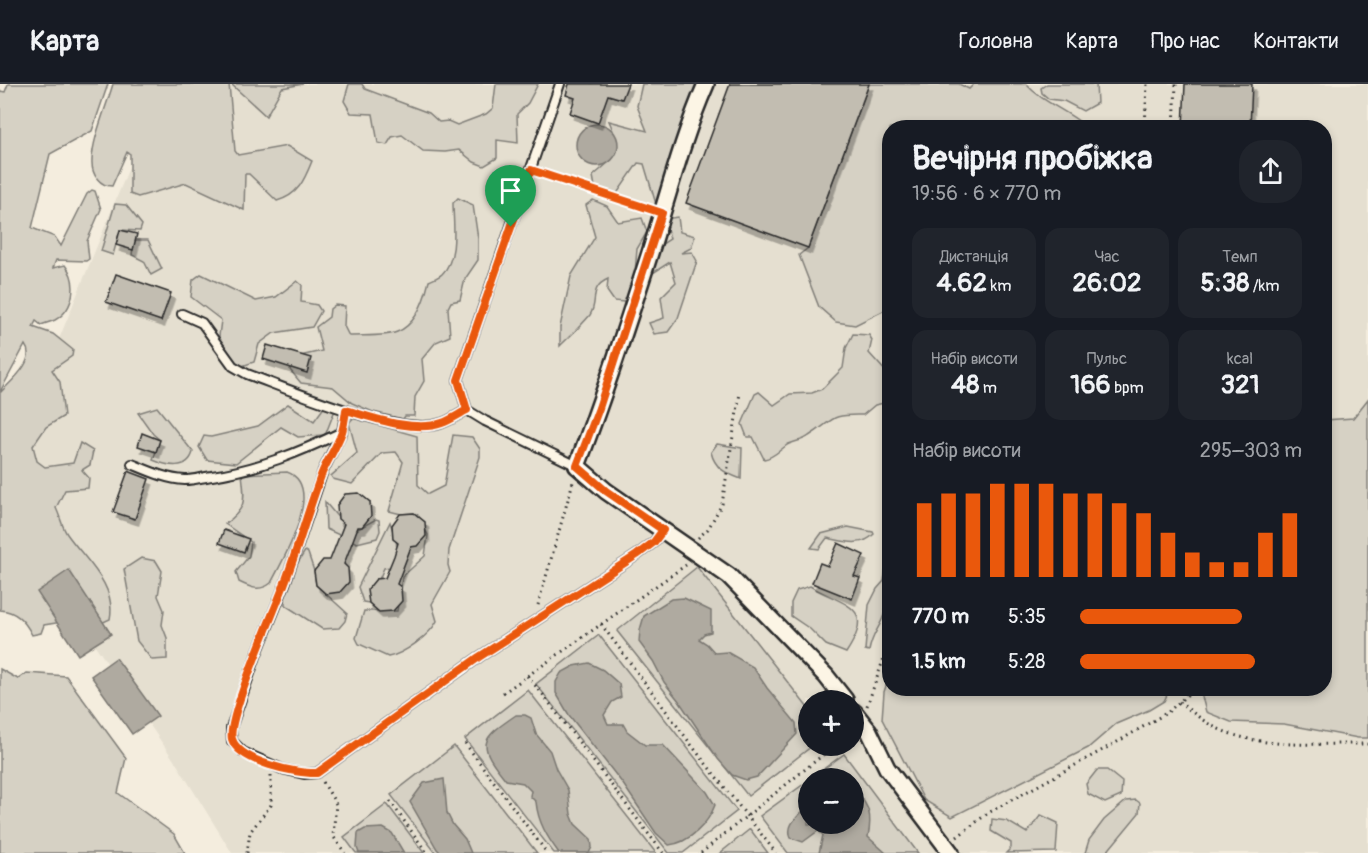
<!DOCTYPE html>
<html lang="uk">
<head>
<meta charset="utf-8">
<style>
  body { margin:0; font-family:Pangolin,sans-serif; background:#20242c; color:#f1f3f6; height:100vh; display:flex; flex-direction:column; font-size:22px; white-space:nowrap }
  * { box-sizing:border-box; margin:0 }
  p { font-size:20px; color:#9ea1a6 }
  .icon { flex:none; width:33px; height:33px; fill:none; stroke:currentColor; stroke-width:2; stroke-linecap:round; stroke-linejoin:round }
  .map { position:relative; flex:1; overflow:hidden }
  .details { position:absolute; left:882px; top:36px; width:450px; height:576px; display:flex; flex-direction:column; background:#171b24; border-radius:24px; box-shadow:0 3px 9px #0003 }
  .details>* { flex:none }
  .fabs { position:absolute; left:798px; top:606px; display:grid; gap:12px }
  .fabs a { display:grid; place-items:center; width:66px; height:66px; border-radius:50%; background:#171b24; box-shadow:0 3px 9px #0003; font-size:30px }
  .pin { position:absolute; display:grid; place-items:center; width:51px; height:51px; color:#fff; margin:-62px -26px; border-radius:50% 50% 50% 0; rotate:-45deg; box-shadow:0 0 6px #0007 }
  .pin .icon { rotate:45deg }
  .round { display:grid; place-items:center; flex:none; width:63px; height:63px; border-radius:24px; background:#20242c }
  .overview { display:flex; align-items:center; justify-content:space-between; height:102px; padding:0 30px }
  h1 { font-size:33px; font-weight:800; line-height:45px }
  .figures { display:grid; grid-template-columns:repeat(3,1fr); gap:9px; height:102px; padding:6px 30px }
  .figures div { display:grid; align-content:center; border-radius:15px; background:#20242c; text-align:center }
  .figures b { font-size:26px; font-weight:800 }
  .figures small { font-size:16px; font-weight:400 }
  .figures p { font-size:16px }
  .chart { height:168px; padding:12px 30px }
  .chart p { display:flex; justify-content:space-between }
  .chart svg { width:100%; height:108px; margin-top:6px; stroke:#ea580c; stroke-width:6 }
  ul { padding:0 30px; list-style:none; font-size:20px }
  li { display:grid; grid-template-columns:96px 72px 1fr; align-items:center; height:45px }
  li i { height:15px; border-radius:8px; background:#ea580c }
  header { display:flex; align-items:center; gap:36px; box-sizing:border-box; height:84px; padding:0 30px; background:#171b24; border-bottom:2px solid #363941 }
  header strong { font-size:28px }
  nav { display:flex; gap:33px; margin-inline-start:auto; font-size:21px }
  .map>svg:first-child { display:block }
  .built { fill:#e5dfd0; fill-rule:evenodd }
  .green { fill:#d6d1c4; stroke:#807e78; stroke-width:1.5 }
  .water { fill:#afaaa0; stroke:#7a7771; stroke-width:1.5 }
  .building { fill:#c2bdb1; stroke:#2b2b2b; stroke-width:1.5; filter:url(#shadow) }
  .lines { fill:none; stroke-linecap:round; stroke-linejoin:round }
  .service-casing { stroke:#2b2b2b; stroke-width:12 }
  .minor-casing { stroke:#2b2b2b; stroke-width:20 }
  .path { stroke:#2b2b2b; stroke-width:3; stroke-dasharray:1.5 4.5; stroke-linecap:butt }
  .service { stroke:#fcf5e5; stroke-width:8 }
  .minor { stroke:#fcf5e5; stroke-width:15 }
  .route-casing { stroke:#fff; stroke-width:12 }
  .route { stroke:#ea580c; stroke-width:8 }
</style>
</head>
<body>
<header>
<strong>Карта</strong>
<nav><a>Головна</a><a>Карта</a><a>Про нас</a><a>Контакти</a></nav>
</header>
<div class="map">
<svg width="1368" height="769" viewBox="0 0 1368 769">
  <defs>
    <filter id="shadow"><feDropShadow dx="3.5" dy="6" stdDeviation="0" flood-color="#0004"/></filter>
  </defs>
  <rect width="100%" height="100%" fill="#f4edde"/>
  <filter id="ink" filterUnits="userSpaceOnUse"><feTurbulence type="fractalNoise" baseFrequency=".0167" numOctaves="2"/><feDisplacementMap in="SourceGraphic" scale="12" xChannelSelector="R" yChannelSelector="G"/><feConvolveMatrix kernelMatrix="1 2 1 2 8 2 1 2 1" color-interpolation-filters="sRGB"/></filter>
  <g filter="url(#ink)">
    <!-- built -->
    <path class="built" d="M163 0H1368V769H232L178 682 0 423V400ZM890 44H1324V604H890ZM808 616H854V662H808ZM808 694H854V740H808Z"/>
    <!-- green -->
    <g class="green">
      <path d="M8 0H108L92 47 50 70 32 144 55 153 61 162 87 110 92 106 95 107 101 125 87 157 89 175 86 177 56 176 53 184 65 181C78 197 75 225 55 236 51 238 46 239 41 241L36 237 33 243 53 250 73 266 72 272 52 286 60 298 64 332 46 343 33 362 37 377 45 383 73 379 80 359 93 367 90 381 82 386 89 394 88 404 65 406 56 424C60 432 62 443 67 450 85 476 117 501 110 535L84 547 62 538 44 541 41 549 32 551C25 537 16 527 0 526V309C11 297 37 277 25 261L0 308V7L5 8Z"/>
      <path d="M113 0H229L235 67 238 71 287 62 312 77C304 97 298 111 277 117L249 90H245L244 126 186 99 138 113 130 110V70L127 68 112 102C100 102 92 91 92 79 91 58 107 21 113 0Z"/>
      <path d="M231 0H303L282 4 266 32Z"/>
      <path d="M349 0H362L365 5 429 29 439 38 448 37 457 41 486 30 493 24 496 0H538L528 19 517 30 518 59 497 56V74L484 82 474 78 459 66 445 68 423 67 402 51 392 53 387 61 378 59 373 30 351 29 344 17Z"/>
      <path d="M642 0H707L656 120 644 80 638 79 616 111 599 108 595 103 593 92C618 70 624 70 609 37L647 47 637 22Z"/>
      <path d="M869 0H959L969 5 974 0H1026C1042 18 1066 26 1084 41L1083 44H890L889 224 855 241 836 238 819 223 799 171 808 164Z"/>
      <path d="M1047 0H1096L1097 19 1083 27 1064 17 1049 15 1042 9 1041 4Z"/>
      <path d="M458 114 473 121 478 155V176L465 195 460 216 451 218 448 224 450 252 436 258 422 275 424 297 415 313 414 332H405L403 335 373 328 352 319 333 303 301 299 290 286 296 273 322 267 316 243 329 233 330 225 335 221 345 222 344 242 349 252C362 251 387 253 397 248 416 241 425 214 429 197 433 195 439 193 442 190 459 173 453 140 453 119Z"/>
      <path d="M593 116 607 122 618 138 642 134 647 148 637 165 633 212 624 218 614 217 607 207 608 195C588 204 599 217 590 231 581 242 570 252 560 262V243L571 192 595 153 586 121Z"/>
      <path d="M115 120 126 121 142 141 140 147 120 146 113 171 101 167Z"/>
      <path d="M678 133 680 148 695 152 691 164 681 169 692 168 697 177 678 234 668 248 654 250 649 239 664 234 661 213 676 198 670 178 653 189 656 164 670 155 664 135Z"/>
      <path d="M134 156H148L162 185 151 191 144 177 132 171Z"/>
      <path d="M201 190 256 217 276 213 297 197 302 201 301 218 317 221 321 227 312 243 274 249 259 260 254 278 230 286 218 260 221 236 191 213 193 196Z"/>
      <path d="M853 250 869 251 872 256 869 269 889 291V318L875 321 863 331C828 330 835 336 809 352 803 357 794 357 787 361 780 366 773 374 764 375L753 353H747L742 340 755 310 759 308 774 321 790 310 812 309 822 305 843 284 846 264Z"/>
      <path d="M1368 315V654H1358L1284 640 1231 638 1206 628 1200 605 1324 604 1325 336 1353 334Z"/>
      <path d="M288 320 314 337 325 322 335 326 326 349 323 351 298 353 281 343 236 379 207 376 199 363 204 352 211 353 258 342Z"/>
      <path d="M157 323 193 368C188 387 167 382 153 376L160 356 153 350 138 329Z"/>
      <path d="M353 334 417 352 418 401 428 410 444 402 453 351 472 353 480 365V373L449 466 448 481 450 488 432 520 437 537C430 551 404 570 388 573L359 560 356 554 364 527H397L402 493 425 472 428 451 418 431 414 429 401 430 389 427 403 378 396 368 382 369 352 400 333 395 331 392 357 369 349 339Z"/>
      <path d="M717 360 742 364 741 395C726 389 715 385 711 368Z"/>
      <path d="M287 388C326 402 283 476 271 499 260 508 251 504 239 498L236 488 249 472 251 458 225 440C247 424 245 416 242 390Z"/>
      <path d="M325 418 351 449 376 435 379 436 380 447 377 454 357 459 326 445Z"/>
      <path d="M390 438 403 477V481L384 484 369 519 363 518 358 503Z"/>
      <path d="M848 443 873 448 874 450C861 464 844 457 827 454L819 465 811 464 821 450Z"/>
      <path d="M305 467 308 469 314 487 316 501 347 529 345 537 339 544 322 545 285 521V500Z"/>
      <path d="M141 474 156 477 162 487 158 512 164 526 162 541 167 554V575L152 576 137 557 124 485Z"/>
      <path d="M889 479C890 498 890 518 882 536 876 549 872 552 869 567L865 566 869 521 877 505 884 497 886 483Z"/>
      <path d="M697 483 808 624V662H812L748 712 617 547Z"/>
      <path d="M810 502C843 522 878 521 846 569L826 561 810 545 791 532V519L797 506Z"/>
      <path d="M599 551 737 727 683 769H669L536 600Z"/>
      <path d="M0 585 18 595 27 589 66 592 126 674 118 709 174 750 185 769H0Z"/>
      <path d="M889 593 890 604 1170 605 1164 617 1149 626 1116 640 1088 664 952 733 924 716 882 635 884 608Z"/>
      <path d="M528 606 656 769H554L465 655Z"/>
      <path d="M454 662 537 769H436L391 711Z"/>
      <path d="M844 670 918 769H788L760 732 808 697V740H854V694H811Z"/>
      <path d="M1097 686H1107L1122 698 1121 712 1105 719 1088 710 1086 700Z"/>
      <path d="M1136 716 1140 719 1139 729 1106 769H1085L1089 756 1104 736 1126 717Z"/>
      <path d="M387 720 424 769H356L344 753Z"/>
      <path d="M1041 731 1058 739 1056 768 1006 769 1011 764V759L991 747 992 735 1007 737 1027 749Z"/>
      <path d="M750 745 768 769H720Z"/>
    </g>
    <!-- water -->
    <g class="water">
      <circle cx="597" cy="61" r="21"/>
      <path d="M69 486 111 550 78 571 37 508Z"/>
      <path d="M684 514 711 527V548L704 550 699 555 707 560 715 569 727 568 753 583 767 604 796 639 797 650 757 693 746 696 732 691 718 675 679 617 664 598 653 577 639 558 640 546 644 532 671 515Z"/>
      <path d="M116 574 158 632 132 650 91 592Z"/>
      <path d="M589 579 603 586 619 600 621 613 612 618 604 631 608 640H623L627 647 645 661H663L707 708 715 721C708 740 689 759 669 761L656 749 623 700 569 631 556 609V598L561 589 574 582Z"/>
      <path d="M516 631H525L531 634 536 650 550 667 556 685 568 706 571 730 575 740 591 755 592 763 589 769H559C547 753 538 738 536 718L530 712 531 707 523 699 506 696C477 660 479 656 516 631Z"/>
      <path d="M444 695 447 729 453 741 465 755 471 769H441L437 765 410 718 424 699Z"/>
      <path d="M854 703C868 723 873 727 868 753L886 769H819L823 751 818 747 803 758 791 754C785 739 800 732 808 721V740H854Z"/>
      <path d="M383 744 392 749 404 769H359L357 764 358 749 365 745Z"/>
    </g>
    <!-- building -->
    <g class="building">
      <path d="M569 0H628L622 15 608 11 598 39 570 29 575 14 566 11Z"/>
      <path d="M730 0H869L808 164 686 119Z"/>
      <path d="M1185 0H1252L1250 44H1183Z"/>
      <path d="M120 146 137 150 133 166 116 161Z"/>
      <path d="M116 190 171 209 161 237 106 218Z"/>
      <path d="M267 261 311 274 307 289 263 275Z"/>
      <path d="M142 349 160 356 156 368 138 362Z"/>
      <path d="M128 387 149 395 135 435 113 428Z"/>
      <path d="M359 409 370 418 371 432 362 443H358L344 480 348 484 349 498 340 508 326 510 316 501 314 487 323 476H330L344 440 338 435 337 421 345 410Z"/>
      <path d="M414 429 425 438 426 452 417 462 411 463 397 500 401 503 402 517 393 527 379 528 369 519 367 506 376 495 385 494 394 472 398 459 393 455 392 441 400 430Z"/>
      <path d="M224 446 249 455 244 468 219 459Z"/>
      <path d="M838 459 864 471 854 492 860 494 852 515 812 499 820 479 828 482Z"/>
    </g>
    <g class="lines">
      <!-- service casing -->
      <g class="service-casing">
        <g id="service">
          <path d="M182 230 202 239 233 282 247 290C291 306 401 354 442 339 451 336 459 330 467 326L458 296 560 0"/>
          <path d="M346 326 342 348 323 387 285 500 256 572 231 644 232 657 243 668 282 685 304 690 317 689 479 573 637 471 654 458 663 446"/>
          <path d="M467 326 485 337 577 382"/>
          <path d="M132 380C149 387 166 395 185 396 194 396 203 393 212 392 259 385 300 368 342 348"/>
        </g>
      </g>
      <!-- minor casing -->
      <g class="minor-casing">
        <g id="minor">
          <path d="M706 0C682 55 668 112 650 169 627 241 604 312 577 382L606 407 729 492 826 592 845 616"/>
          <path d="M854 628 869 647 887 684 951 769"/>
        </g>
      </g>
      <!-- path -->
      <g class="path">
        <path d="M1145 44 1147 0"/>
        <path d="M1174 44 1176 0"/>
        <path d="M541 90 649 124"/>
        <path d="M698 454 708 445 722 420 740 309"/>
        <path d="M538 521 573 398"/>
        <path d="M601 540 696 667 776 769"/>
        <path d="M527 592 541 608 663 769"/>
        <path d="M503 609 686 481"/>
        <path d="M1179 618C1189 625 1199 634 1209 640 1256 667 1316 659 1368 660"/>
        <path d="M867 622 890 557"/>
        <path d="M465 659 547 769"/>
        <path d="M323 698 336 720 333 752 345 769"/>
        <path d="M390 717 427 769"/>
        <path d="M957 753 988 729 1119 657 1168 628 1187 611V604"/>
        <path d="M247 769 250 748 271 721V691"/>
        <path d="M701 769 834 662"/>
      </g>
      <!-- service -->
      <use href="#service" class="service"/>
      <!-- minor -->
      <use href="#minor" class="minor"/>
    </g>
  </g>
  <g class="lines" filter="url(#ink)">
    <!-- route casing -->
    <g class="route-casing">
      <path id="route" d="M531 86 662 129 599 324 577 382 606 407 663 446 654 458 637 471 479 573 317 689C297 690 239 678 232 655 226 636 275 526 284 501 298 464 308 426 322 389 328 375 337 362 342 348 344 341 345 333 346 326 373 334 415 349 442 339 451 336 459 330 467 326L458 296Z"/>
    </g>
    <!-- route -->
    <use href="#route" class="route"/>
  </g>
</svg>
<div class="fabs">
<a>+</a>
<a>−</a>
</div>
<div class="pin" style="left:511px;top:143px;background:#1e9e55"><svg class="icon" aria-label="arrive" viewBox="0 0 24 24"><path d="M6 21V4h12l-3 4 3 4H6"/></svg></div>
<section class="details">
<div class="overview"><div><h1>Вечірня пробіжка</h1><p>19:56 · 6 × 770 m</p></div><a class="round"><svg class="icon" aria-label="share" viewBox="0 0 24 24"><path d="M12 15V3M7 8l5-5 5 5M5 13v7h14v-7"/></svg></a></div>
<div class="figures">
<div><p>Дистанція</p><b>4.62<small> km</small></b></div>
<div><p>Час</p><b>26:02</b></div>
<div><p>Темп</p><b>5:38<small> /km</small></b></div>
</div>
<div class="figures">
<div><p>Набір висоти</p><b>48<small> m</small></b></div>
<div><p>Пульс</p><b>166<small> bpm</small></b></div>
<div><p>kcal</p><b>321</b></div>
</div>
<div class="chart"><p><span>Набір висоти</span>295–303 m</p>
<svg viewBox="0 0 160 44" preserveAspectRatio="none"><path d="M5 44V14M15 44V10M25 44V10M35 44V6M45 44V6M55 44V6M65 44V10M75 44V10M85 44V14M95 44V18M105 44V26M115 44V34M125 44V38M135 44V38M145 44V26M155 44V18"/></svg>
</div>
<ul>
<li><b>770 m</b>5:35<i style="width:73%"></i></li>
<li><b>1.5 km</b>5:28<i style="width:79%"></i></li>
</ul>
</section>
</div>
</body>
</html>
